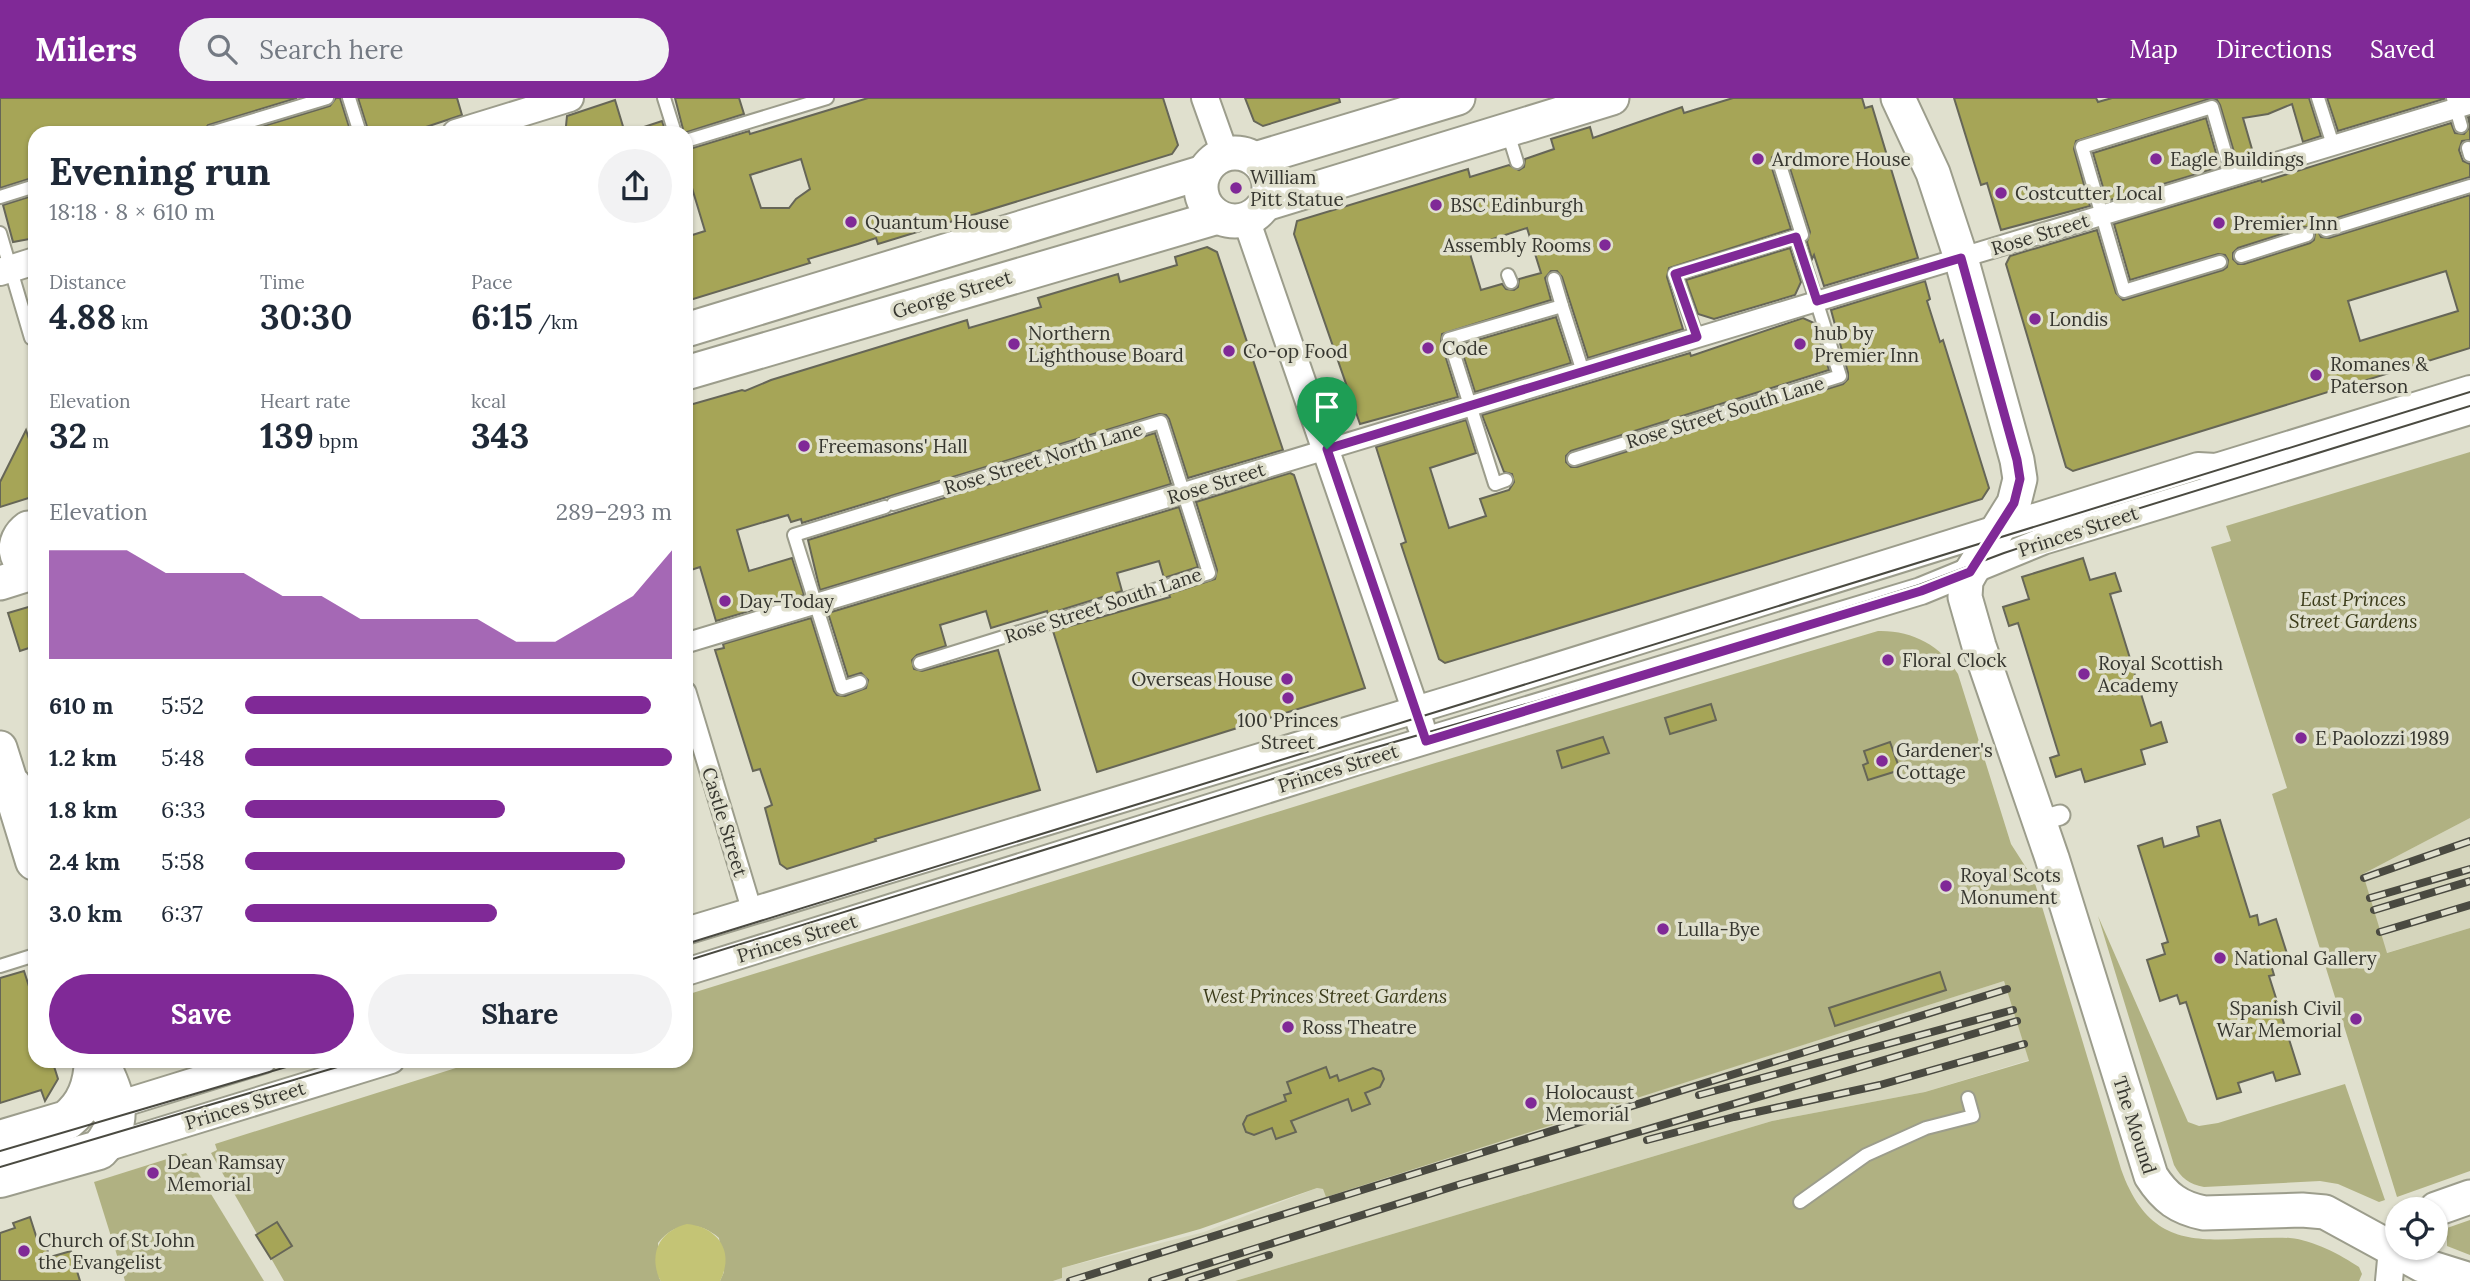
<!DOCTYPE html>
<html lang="en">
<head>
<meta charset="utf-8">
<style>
  body { margin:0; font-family:Lora,serif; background:#f2f2f3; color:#1f2937; height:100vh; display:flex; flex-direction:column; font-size:26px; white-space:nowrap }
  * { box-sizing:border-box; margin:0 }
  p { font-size:23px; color:#747a83 }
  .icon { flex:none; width:38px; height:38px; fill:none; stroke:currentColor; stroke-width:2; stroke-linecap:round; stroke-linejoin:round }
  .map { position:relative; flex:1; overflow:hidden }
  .drawer { position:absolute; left:28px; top:28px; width:665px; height:942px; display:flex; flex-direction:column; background:#fff; border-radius:21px; box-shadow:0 2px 5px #0004 }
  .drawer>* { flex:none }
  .tools { position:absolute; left:2385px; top:1099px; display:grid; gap:14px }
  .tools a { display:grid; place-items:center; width:63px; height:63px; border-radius:50%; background:#fff; box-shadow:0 2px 5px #0004; font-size:35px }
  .pin { position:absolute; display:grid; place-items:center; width:60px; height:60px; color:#fff; margin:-72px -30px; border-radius:50% 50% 50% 0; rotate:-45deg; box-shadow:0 0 7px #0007 }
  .pin .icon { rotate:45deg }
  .round { display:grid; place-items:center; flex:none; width:74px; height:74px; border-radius:37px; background:#f2f2f3 }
  .head { display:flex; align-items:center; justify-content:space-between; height:119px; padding:0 21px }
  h1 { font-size:38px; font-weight:800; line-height:52px }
  .metrics { display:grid; grid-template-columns:repeat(3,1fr); gap:10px; height:119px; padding:7px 21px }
  .metrics div { display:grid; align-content:center }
  .metrics b { font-size:35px; font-weight:800 }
  .metrics small { font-size:19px; font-weight:400 }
  .metrics p { font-size:19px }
  .chart { height:196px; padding:14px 21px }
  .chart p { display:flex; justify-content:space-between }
  .chart svg { width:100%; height:126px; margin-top:7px; fill:#802997; opacity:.7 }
  .button { display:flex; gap:14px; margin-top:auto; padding:14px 21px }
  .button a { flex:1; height:80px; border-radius:42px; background:#802997; color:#fff; font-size:28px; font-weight:800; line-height:80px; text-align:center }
  .button a+a { background:#f2f2f3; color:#1f2937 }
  ul { padding:0 21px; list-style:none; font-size:23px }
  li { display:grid; grid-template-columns:112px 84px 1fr; align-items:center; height:52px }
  li i { height:18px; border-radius:9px; background:#802997 }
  header { display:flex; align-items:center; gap:42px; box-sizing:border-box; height:98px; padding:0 35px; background:#802997; color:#fff }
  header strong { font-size:33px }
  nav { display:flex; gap:38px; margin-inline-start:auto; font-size:24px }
  .search { width:490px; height:63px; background:#f2f2f3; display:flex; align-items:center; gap:18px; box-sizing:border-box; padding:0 24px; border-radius:38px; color:#747a83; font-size:26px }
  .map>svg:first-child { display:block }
  .built { fill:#d5d5bc }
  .green { fill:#b0b182 }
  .water { fill:#c4c475 }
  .building { fill:#a6a557; stroke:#666657; stroke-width:2; fill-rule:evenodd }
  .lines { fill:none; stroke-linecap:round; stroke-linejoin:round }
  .service-casing { stroke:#9c9d8c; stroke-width:16 }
  .pedestrian-casing { stroke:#9c9d8c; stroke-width:23 }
  .minor-casing { stroke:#9c9d8c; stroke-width:30 }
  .tertiary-casing { stroke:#9c9d8c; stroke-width:37 }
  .primary-casing { stroke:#9c9d8c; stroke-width:42 }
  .service { stroke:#fff; stroke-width:12 }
  .pedestrian { stroke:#fff; stroke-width:19 }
  .minor { stroke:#fff; stroke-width:26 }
  .tertiary { stroke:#fff; stroke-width:33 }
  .primary { stroke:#fff; stroke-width:38 }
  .tram { stroke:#4a4a41; stroke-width:2 }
  .rail-casing { stroke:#4a4a41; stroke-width:8 }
  .rail { stroke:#e0e0ce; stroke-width:5; stroke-dasharray:16; stroke-linecap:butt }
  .route-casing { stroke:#fff; stroke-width:14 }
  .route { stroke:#802997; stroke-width:9 }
  .poi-dot { fill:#802997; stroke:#e0e0ce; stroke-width:2.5 }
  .labels { text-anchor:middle; stroke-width:7; stroke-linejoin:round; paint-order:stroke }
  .poi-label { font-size:19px; fill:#36362f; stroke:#e0e0ce; text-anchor:start }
  .street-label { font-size:19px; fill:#36362f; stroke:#e0e0ce }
  .park-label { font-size:19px; font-style:italic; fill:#3b3b19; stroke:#e0e0ce }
</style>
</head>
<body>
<header>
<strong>Milers</strong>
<div class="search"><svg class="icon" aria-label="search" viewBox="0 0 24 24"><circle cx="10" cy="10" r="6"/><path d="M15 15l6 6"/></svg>Search here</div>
<nav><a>Map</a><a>Directions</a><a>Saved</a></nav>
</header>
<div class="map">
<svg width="2470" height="1183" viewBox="0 0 2470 1183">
  <rect width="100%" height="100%" fill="#e0e0ce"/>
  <!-- built -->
  <g class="built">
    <path d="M2470 720V830L2386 855 2363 776Z"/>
    <path d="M2004 883 2029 962 1925 994 1772 1023 1235 1183H1053L1062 1180V1170L1204 1134 1317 1090 1323 1091 1326 1098Z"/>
  </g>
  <!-- green -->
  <g class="green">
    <path d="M2470 354V720L2363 776 2387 855 2470 830V1073L2397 1099 2272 696 2287 690 2211 449 2231 443 2226 428Z"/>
    <path d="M1878 533C1911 532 1941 547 1958 576L2011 746 2034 782 2121 1071C2154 1164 2214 1137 2290 1140 2313 1142 2341 1157 2359 1169L2362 1176 2359 1183H1235L1772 1023 1925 994 2029 963 2004 883 1326 1099 1323 1091 1317 1090 1200 1131 1062 1170V1180L1053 1183H720L724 1174 719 1140C699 1122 674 1124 658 1145L659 1180 661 1183H284L211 1055 217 1052 215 1046 478 963 686 962V897L1432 666Z"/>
    <path d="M2098 818 2188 1024 2199 1028 2218 1025 2345 986 2385 1102 2379 1104 2338 1086 2320 1083 2204 1089C2189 1086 2181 1080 2174 1067Z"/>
    <path d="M186 1055 264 1183H125L94 1084Z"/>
    <path d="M2470 1122V1157L2447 1148V1130Z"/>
  </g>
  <!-- water -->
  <path class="water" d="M687 1126C718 1129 735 1154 720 1183H661L659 1180C649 1154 660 1133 687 1126Z"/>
  <!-- building -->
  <g class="building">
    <path d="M0 0H297L208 27 202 35H35V79L0 90Z"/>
    <path d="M336 0H340L351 35H241L330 8Z"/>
    <path d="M358 0H457L462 17 408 35H369Z"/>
    <path d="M675 0H739L744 16 684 35Z"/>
    <path d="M868 0H1163L1178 47 1172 56 878 146 876 140 858 146 808 161 810 165 690 202 686 188V139L705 133 686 70V52L749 33 750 36ZM801 61 810 91 796 101 789 110H761L750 77Z"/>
    <path d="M1245 0H1339L1340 4 1263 28 1254 23Z"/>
    <path d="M1733 0H1862L1865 10 1872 8 1918 160 1824 188 1814 157 1812 161 1807 144 1810 134 1787 61 1784 57 1777 56 1772 59 1771 67 1791 131 1669 170 1667 179 1683 231 1588 260 1562 179 1557 173H1551L1545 180 1551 202 1442 236 1441 244 1458 299 1360 326 1294 136 1297 123 1468 71 1470 79 1509 67 1519 72 1524 69 1525 61 1554 51 1551 41 1590 29 1593 40 1682 9 1684 15ZM1527 130 1541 175 1519 181 1518 189 1514 192 1506 191 1502 186 1481 192 1468 149Z"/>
    <path d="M1954 0H2096L2098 4 2112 0H2309L2321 38 2303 44 2292 6 2268 16 2243 20 2254 58 2237 64 2220 7 2217 2 2209 1 2076 43 2074 51 2090 108 2001 132 1987 85 1981 87Z"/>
    <path d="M2327 0H2444V1L2338 33Z"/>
    <path d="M615 2 625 35H569L566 28 567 18Z"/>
    <path d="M2468 19H2470V42L2462 43 2459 52 2463 63 2470 66V79L2323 124 2317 131 2321 139 2329 140 2470 97V250L2073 373 2066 369 2006 166 2010 158 2097 132 2116 195 2123 202 2223 172 2227 169 2228 162 2225 157 2218 156 2130 182 2114 126 2261 82 2262 84 2451 25 2455 35 2464 36 2470 29ZM2304 129 2312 130 2315 135 2314 142 2310 145 2244 166H2238L2233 161V155L2238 150ZM2446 173 2458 213 2360 243 2348 203Z"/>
    <path d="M2206 20 2220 69 2107 103 2093 55Z"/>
    <path d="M662 23 666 35H639L638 31Z"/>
    <path d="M35 97V140L13 144 3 107Z"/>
    <path d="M1207 149 1217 154 1283 352 1188 380 1169 321 1166 317 1159 316 802 425 801 421 791 424 788 417 737 432 749 473 792 460 804 497 716 523 700 469 691 472 686 455V308L742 292 745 293 771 282 967 222 969 230 1041 209 1038 200 1118 176 1120 184 1177 167 1175 159Z"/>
    <path d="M1790 150 1801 184 1795 197 1714 221 1698 216 1686 182Z"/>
    <path d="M1925 183 1930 201 1927 203 1940 244 1943 242 1989 390 1982 401 1445 565 1439 561 1401 446 1406 444 1376 349 1466 322 1476 355 1430 370 1449 430 1486 418 1480 401 1509 392 1514 384 1512 376 1504 374 1482 317 1690 255 1691 258 1803 220 1814 225 1829 272 1571 353 1566 358V364L1571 369H1577L1843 286 1848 281V275L1831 212Z"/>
    <path d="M1556 219 1571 265 1475 294 1460 247Z"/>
    <path d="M26 332 35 359V398L0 409V384Z"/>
    <path d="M1155 335 1171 386 820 492 808 442Z"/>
    <path d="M1290 375 1294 377 1365 590 1097 674 1053 533 1170 499 1169 496 1215 481 1217 472 1196 404Z"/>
    <path d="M1179 409 1198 469 1164 480 1159 463 1117 475 1122 493 1048 516 1047 513 991 530 986 513 940 527 946 548 917 557 912 562 914 571 922 573 998 552 1040 692 875 741 876 743 787 771 780 766 765 710 772 707 760 671 753 673 715 552 724 550 723 546 811 520 834 593 837 597 845 598 866 590 868 582 861 575 848 579 828 515Z"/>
    <path d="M2083 460 2090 482 2115 475 2121 493 2110 496 2151 628 2161 624 2167 644 2141 652 2145 666 2085 684 2081 671 2056 679 2050 660 2059 657 2018 525 2009 528 2003 509 2029 501 2022 479Z"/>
    <path d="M35 507V548L20 553 8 515Z"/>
    <path d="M1711 606 1716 622 1670 636 1665 620Z"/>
    <path d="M1603 639 1609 655 1562 670 1557 653Z"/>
    <path d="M1890 644 1900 672 1868 682 1863 667 1868 665 1864 653Z"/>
    <path d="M2220 722 2250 819 2257 817 2259 827 2276 821 2289 862 2271 867 2274 877 2269 878 2300 976 2276 983 2273 974 2238 985 2241 994 2217 1001 2186 904 2180 906 2177 897 2160 903 2147 862 2165 856 2162 846 2168 844 2138 748 2162 740 2164 749 2199 738 2197 729Z"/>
    <path d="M24 873 35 907V962H52L58 981 45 1003 41 992 0 1005V880Z"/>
    <path d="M1940 874 1946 892 1835 928 1829 910Z"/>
    <path d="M1326 969 1330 980 1337 977 1339 983 1373 970 1381 973 1384 981 1380 989 1365 995 1370 1006 1352 1013 1348 1001 1291 1023 1296 1034 1276 1041 1272 1030 1254 1037 1246 1034 1243 1026 1247 1018 1286 1003 1284 997 1291 995 1287 984Z"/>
    <path d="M30 1119 38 1144 46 1149 50 1159 71 1153 80 1183H0V1135L15 1130 13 1125Z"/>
    <path d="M277 1124 292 1148 271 1161 256 1137Z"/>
  </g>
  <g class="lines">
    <!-- service casing -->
    <g class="service-casing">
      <g id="service">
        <path d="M349 0 360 35"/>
        <path d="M664 0 675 35"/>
        <path d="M2318 0 2333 47"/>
        <path d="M2453 0 2461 28"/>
        <path d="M211 35 327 0"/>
        <path d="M1508 35 1517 64"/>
        <path d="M686 43 827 0"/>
        <path d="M2468 50 2470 57"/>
        <path d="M1779 64 1802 137 1796 139"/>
        <path d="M0 99 35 88"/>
        <path d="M2326 132 2470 88"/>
        <path d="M0 135 31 240 35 239"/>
        <path d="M2241 158 2307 137"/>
        <path d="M2220 164 2124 193 2082 49 2212 9 2232 78"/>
        <path d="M1508 177 1511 184"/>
        <path d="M1554 181 1562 208"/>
        <path d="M1574 361 1840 278 1796 139 1675 176 1697 239"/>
        <path d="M1506 382 1495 386 1449 241 1562 208 1583 274"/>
        <path d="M893 406 1161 324 1209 475 920 565"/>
        <path d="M860 584 842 590 794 437 885 409"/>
        <path d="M0 868 35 857"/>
        <path d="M1800 1104 1866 1057 1926 1030 1973 1018 1968 1000"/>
      </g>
    </g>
    <!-- pedestrian casing -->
    <g class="pedestrian-casing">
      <g id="pedestrian">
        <path d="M686 545 2470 6"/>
        <path d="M686 594 752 813"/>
        <path d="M2039 723 2060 717"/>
      </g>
    </g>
    <!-- minor casing -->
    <g class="minor-casing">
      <g id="minor">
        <path d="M1205 0 1225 56"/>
        <path d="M456 35 570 0"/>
        <path d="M1246 121 1421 628"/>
        <path d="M0 174 35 163"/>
        <path d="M686 833 1468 596 2198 368 2216 369 2470 291"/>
        <path d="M686 874 1352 665 1921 493 2043 443 2470 313"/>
        <path d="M101 1012 263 962"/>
        <path d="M99 1052 391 962"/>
        <path d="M2389 1183 2392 1151"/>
      </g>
    </g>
    <!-- tertiary casing -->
    <g class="tertiary-casing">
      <g id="tertiary">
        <path d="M1898 0 1933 75 1961 160 2017 362 2020 381 2014 405 1971 474 1966 483 1965 499 1979 548 2052 760 2151 1078C2165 1100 2179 1110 2204 1115L2302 1112 2325 1114 2422 1167 2470 1182"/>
        <circle cx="1235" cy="89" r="34"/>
        <path d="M1255 61 1458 0"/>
        <path d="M1265 106 1612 0"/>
        <path d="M686 232 1204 74"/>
        <path d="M686 275 1218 119"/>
        <path d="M28 430C10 443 13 466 35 472"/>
        <path d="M0 485 35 474"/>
        <path d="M0 650 12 688"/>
        <path d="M2436 1111 2470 1099"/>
      </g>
    </g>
    <!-- primary casing -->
    <g class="primary-casing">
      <g id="primary">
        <path d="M0 692 12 688 35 763"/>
        <path d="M0 1042 67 1022C86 1007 93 987 94 962"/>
        <path d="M0 1080 99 1052C127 1023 115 994 98 962"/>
      </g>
    </g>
    <!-- service -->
    <use href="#service" class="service"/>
    <!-- pedestrian -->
    <use href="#pedestrian" class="pedestrian"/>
    <!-- minor -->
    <use href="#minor" class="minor"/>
    <!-- tertiary -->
    <use href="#tertiary" class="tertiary"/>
    <!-- primary -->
    <use href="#primary" class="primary"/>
    <!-- tram -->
    <g class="tram">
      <path d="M686 846 2470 294"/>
      <path d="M686 863 1363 653 1669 565 1919 487 2004 455 2124 415 2470 308"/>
      <path d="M0 1053 310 962"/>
      <path d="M0 1069 361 962"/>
    </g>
    <!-- rail casing -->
    <g class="rail-casing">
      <g id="rail">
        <path d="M2364 780 2470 743"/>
        <path d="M2370 800 2470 771"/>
        <path d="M2374 812 2470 783"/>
        <path d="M2380 834 2470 807"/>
        <path d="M1699 997 2013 912"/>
        <path d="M1647 1042 1734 1019 1880 987 2024 946"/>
        <path d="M1070 1183 2007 891"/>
        <path d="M1152 1183 1461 1086 2017 923"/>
        <path d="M1189 1183 1269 1157"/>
      </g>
    </g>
    <!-- rail -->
    <use href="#rail" class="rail"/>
  </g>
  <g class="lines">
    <!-- route casing -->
    <g class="route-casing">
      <path id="route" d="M1796 139 1817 203 1961 160 2017 362 2020 381 2014 405 1970 474 1921 493 1426 643 1327 351 1697 239 1675 176Z"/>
    </g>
    <!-- route -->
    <use href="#route" class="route"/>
  </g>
  <!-- markers -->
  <g class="poi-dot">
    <circle cx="1758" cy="61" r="7"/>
    <circle cx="2156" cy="61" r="7"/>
    <circle cx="1236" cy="90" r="7"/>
    <circle cx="2001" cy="95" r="7"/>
    <circle cx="1436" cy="107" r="7"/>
    <circle cx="851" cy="124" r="7"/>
    <circle cx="2219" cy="125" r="7"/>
    <circle cx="1605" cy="147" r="7"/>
    <circle cx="2035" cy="221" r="7"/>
    <circle cx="1014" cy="246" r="7"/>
    <circle cx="1800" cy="246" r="7"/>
    <circle cx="1428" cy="250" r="7"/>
    <circle cx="1229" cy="253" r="7"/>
    <circle cx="2316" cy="277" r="7"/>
    <circle cx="804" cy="348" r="7"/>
    <circle cx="725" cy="503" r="7"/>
    <circle cx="1888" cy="562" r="7"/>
    <circle cx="2084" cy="576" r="7"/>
    <circle cx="1287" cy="581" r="7"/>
    <circle cx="1288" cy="600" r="7"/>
    <circle cx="2301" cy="640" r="7"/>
    <circle cx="1882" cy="663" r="7"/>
    <circle cx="1946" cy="788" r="7"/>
    <circle cx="1663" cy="831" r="7"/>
    <circle cx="2220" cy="860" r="7"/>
    <circle cx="2356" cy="921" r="7"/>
    <circle cx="1288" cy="929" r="7"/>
    <circle cx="1531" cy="1005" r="7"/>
    <circle cx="153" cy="1075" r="7"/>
    <circle cx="24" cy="1153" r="7"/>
  </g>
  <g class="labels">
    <!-- poi labels -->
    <g class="poi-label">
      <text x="1772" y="68">Ardmore House</text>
      <text x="2170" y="68">Eagle Buildings</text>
      <text x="1250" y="86">William<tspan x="1250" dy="22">Pitt Statue</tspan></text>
      <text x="2015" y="102">Costcutter Local</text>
      <text x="1450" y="114">BSC Edinburgh</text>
      <text x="865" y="131">Quantum House</text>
      <text x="2233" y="132">Premier Inn</text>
      <text x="1591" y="154" text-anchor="end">Assembly Rooms</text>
      <text x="2049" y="228">Londis</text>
      <text x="1028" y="242">Northern<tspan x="1028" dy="22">Lighthouse Board</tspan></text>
      <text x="1814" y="242">hub by<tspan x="1814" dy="22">Premier Inn</tspan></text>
      <text x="1442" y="257">Code</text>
      <text x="1243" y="260">Co-op Food</text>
      <text x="2330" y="273">Romanes &amp;<tspan x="2330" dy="22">Paterson</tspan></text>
      <text x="818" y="355">Freemasons' Hall</text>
      <text x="739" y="510">Day-Today</text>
      <text x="1902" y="569">Floral Clock</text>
      <text x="2098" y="572">Royal Scottish<tspan x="2098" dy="22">Academy</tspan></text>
      <text x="1273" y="588" text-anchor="end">Overseas House</text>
      <text x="1288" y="629" text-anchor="middle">100 Princes<tspan x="1288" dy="22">Street</tspan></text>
      <text x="2315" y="647">E Paolozzi 1989</text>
      <text x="1896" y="659">Gardener's<tspan x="1896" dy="22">Cottage</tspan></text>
      <text x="1960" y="784">Royal Scots<tspan x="1960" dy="22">Monument</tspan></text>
      <text x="1677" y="838">Lulla-Bye</text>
      <text x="2234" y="867">National Gallery</text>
      <text x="2342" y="917" text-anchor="end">Spanish Civil<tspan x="2342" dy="22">War Memorial</tspan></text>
      <text x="1302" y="936">Ross Theatre</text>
      <text x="1545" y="1001">Holocaust<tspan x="1545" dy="22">Memorial</tspan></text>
      <text x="167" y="1071">Dean Ramsay<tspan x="167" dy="22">Memorial</tspan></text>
      <text x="38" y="1149">Church of St John<tspan x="38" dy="22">the Evangelist</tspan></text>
    </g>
    <!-- street labels -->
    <g class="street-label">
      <text transform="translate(2040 136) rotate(-17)" y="7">Rose Street</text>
      <text transform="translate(952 196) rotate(-17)" y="7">George Street</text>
      <text transform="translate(1725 314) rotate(-17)" y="7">Rose Street South Lane</text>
      <text transform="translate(1043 360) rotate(-17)" y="7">Rose Street North Lane</text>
      <text transform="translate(1216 385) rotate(-17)" y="7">Rose Street</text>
      <text transform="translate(2078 433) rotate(-18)" y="7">Princes Street</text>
      <text transform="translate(1103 507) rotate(-18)" y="7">Rose Street South Lane</text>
      <text transform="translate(1338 670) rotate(-17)" y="7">Princes Street</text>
      <text transform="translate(725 724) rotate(73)" y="7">Castle Street</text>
      <text transform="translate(797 840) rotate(-17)" y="7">Princes Street</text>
      <text transform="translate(245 1007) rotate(-17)" y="7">Princes Street</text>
      <text transform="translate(2135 1027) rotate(72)" y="7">The Mound</text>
    </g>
    <!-- park labels -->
    <g class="park-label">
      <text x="2353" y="508">East Princes<tspan x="2353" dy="22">Street Gardens</tspan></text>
      <text x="1325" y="905">West Princes Street Gardens</text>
    </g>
  </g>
</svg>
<div class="tools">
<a><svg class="icon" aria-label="locate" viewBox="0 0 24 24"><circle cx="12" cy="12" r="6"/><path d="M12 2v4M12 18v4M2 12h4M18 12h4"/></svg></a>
</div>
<div class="pin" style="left:1327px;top:351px;background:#1e9e55"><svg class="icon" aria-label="arrive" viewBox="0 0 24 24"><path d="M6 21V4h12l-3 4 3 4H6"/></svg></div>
<section class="drawer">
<div class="head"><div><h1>Evening run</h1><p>18:18 · 8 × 610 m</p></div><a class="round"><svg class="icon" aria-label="share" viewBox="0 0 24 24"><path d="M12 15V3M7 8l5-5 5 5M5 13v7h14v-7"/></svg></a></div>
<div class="metrics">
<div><p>Distance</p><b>4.88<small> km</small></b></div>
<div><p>Time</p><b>30:30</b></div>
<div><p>Pace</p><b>6:15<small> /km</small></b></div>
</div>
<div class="metrics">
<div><p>Elevation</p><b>32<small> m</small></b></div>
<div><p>Heart rate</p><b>139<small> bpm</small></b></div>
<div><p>kcal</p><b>343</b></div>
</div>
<div class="chart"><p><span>Elevation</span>289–293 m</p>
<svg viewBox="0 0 160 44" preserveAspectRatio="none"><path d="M0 44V6L10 6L20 6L30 14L40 14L50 14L60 22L70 22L80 30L90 30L100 30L110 30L120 38L130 38L140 30L150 22L160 6V44z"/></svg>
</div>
<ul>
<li><b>610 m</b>5:52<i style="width:95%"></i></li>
<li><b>1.2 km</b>5:48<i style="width:100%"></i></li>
<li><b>1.8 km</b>6:33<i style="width:61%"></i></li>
<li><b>2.4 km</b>5:58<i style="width:89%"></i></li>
<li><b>3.0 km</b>6:37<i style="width:59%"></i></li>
</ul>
<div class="button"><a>Save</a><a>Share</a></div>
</section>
</div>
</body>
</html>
